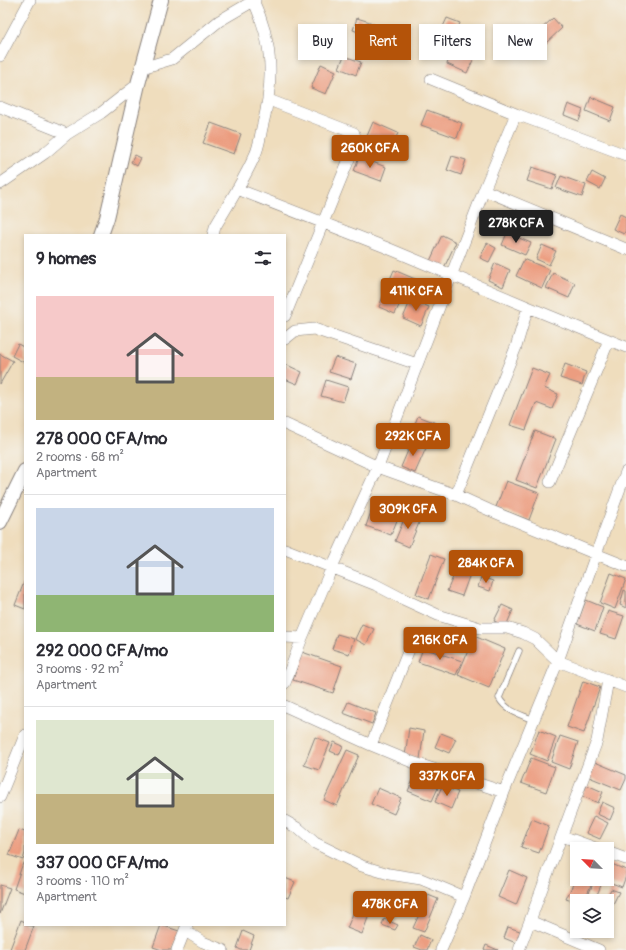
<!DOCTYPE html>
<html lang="en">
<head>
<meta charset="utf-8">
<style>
	body { margin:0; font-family:Pangolin,sans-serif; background:#f2f2f3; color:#2b2b33; height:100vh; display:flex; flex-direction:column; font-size:15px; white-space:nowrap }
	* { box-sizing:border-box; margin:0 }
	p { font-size:13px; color:#7c7c81 }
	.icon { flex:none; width:22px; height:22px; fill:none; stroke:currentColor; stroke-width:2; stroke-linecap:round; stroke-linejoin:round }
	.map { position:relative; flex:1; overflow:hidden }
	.sheet { position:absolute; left:24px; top:234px; width:262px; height:692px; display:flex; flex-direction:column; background:#fff; border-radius:0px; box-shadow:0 2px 6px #0003 }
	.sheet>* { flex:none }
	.top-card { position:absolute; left:298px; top:24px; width:268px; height:36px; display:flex; gap:8px }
	.needle { width:26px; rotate:294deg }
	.tools { position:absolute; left:570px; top:842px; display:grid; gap:8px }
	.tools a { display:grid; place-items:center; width:44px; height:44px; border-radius:0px; background:#fff; box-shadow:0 2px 6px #0003; font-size:20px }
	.price { position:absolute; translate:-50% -34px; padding:0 9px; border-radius:4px; background:#b45309; color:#fff; font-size:13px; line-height:26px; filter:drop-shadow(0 1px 2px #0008) }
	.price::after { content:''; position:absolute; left:50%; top:24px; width:12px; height:9px; margin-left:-6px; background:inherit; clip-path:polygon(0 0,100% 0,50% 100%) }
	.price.on { background:#222; color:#fff }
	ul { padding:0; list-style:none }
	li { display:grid; align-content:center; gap:8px; height:212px; padding:0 12px }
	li+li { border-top:1px solid #e1e1e2 }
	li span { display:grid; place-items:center; height:124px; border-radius:0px; color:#555 }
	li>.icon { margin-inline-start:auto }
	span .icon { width:72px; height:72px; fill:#fffc; stroke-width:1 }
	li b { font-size:17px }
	h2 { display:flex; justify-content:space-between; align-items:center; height:48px; padding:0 12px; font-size:17px }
	.chip { padding:0 14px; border-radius:0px; background:#fff; box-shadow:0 2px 6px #0003; font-size:14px; line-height:36px }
	.chip.on { background:#b45309; color:#fff }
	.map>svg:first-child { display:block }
</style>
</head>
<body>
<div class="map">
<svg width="626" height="950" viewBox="0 0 626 950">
	<rect width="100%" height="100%" fill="#f6f6f2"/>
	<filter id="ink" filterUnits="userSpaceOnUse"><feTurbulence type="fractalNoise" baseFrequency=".025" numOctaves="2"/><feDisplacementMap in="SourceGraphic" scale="8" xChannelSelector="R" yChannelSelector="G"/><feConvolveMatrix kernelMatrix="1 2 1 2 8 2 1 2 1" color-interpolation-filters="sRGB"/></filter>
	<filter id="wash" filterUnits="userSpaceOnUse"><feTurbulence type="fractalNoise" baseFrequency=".012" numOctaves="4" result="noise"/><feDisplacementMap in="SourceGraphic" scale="16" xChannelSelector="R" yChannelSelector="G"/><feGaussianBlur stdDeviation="0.9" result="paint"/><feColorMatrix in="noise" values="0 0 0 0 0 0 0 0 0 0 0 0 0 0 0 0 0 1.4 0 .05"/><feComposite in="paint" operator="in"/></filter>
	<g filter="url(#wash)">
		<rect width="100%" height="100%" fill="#efddbd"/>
		<g id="blocks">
			<path fill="#ec9d80" d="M357 18 373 23 369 36 353 30Z
				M447 18 460 23 451 45 437 40Z
				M553 18 562 28 546 43 537 33Z
				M453 49 474 58 467 73 447 64Z
				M344 56 361 62 356 75 339 68Z
				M321 64 336 71 326 94 311 88Z
				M591 97 615 107 610 121 586 111Z
				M568 104 583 110 579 121 564 115Z
				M427 110 462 123 457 138 421 125Z
				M373 122 398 133 392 147 367 136Z
				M211 123 241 134 234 154 203 143Z
				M135 155 141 158 137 166 131 162Z
				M452 156 466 160 461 175 447 170Z
				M359 157 386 167 381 181 354 171Z
				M532 167 557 175 552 189 527 181Z
				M592 172 605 179 600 189 587 182Z
				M561 176 586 185 582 197 556 188Z
				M620 214 626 217V230L624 234 613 229Z
				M507 233 531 243 525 255 502 245Z
				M442 235 456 242 444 268 430 261Z
				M487 243 496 248 489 262 480 258Z
				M542 245 556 251 549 265 536 259Z
				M524 259 550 270 542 288 516 276Z
				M495 263 510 270 503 287 488 280Z
				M394 270 436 288 430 302 388 284Z
				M553 273 575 283 569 298 546 288Z
				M386 289 403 297 395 314 379 307Z
				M411 299 429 307 421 326 403 318Z
				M18 344 25 348V363L12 356Z
				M0 354 13 361 0 384Z
				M335 357 356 364 351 379 329 372Z
				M565 364 586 372 582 385 560 378Z
				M287 365 302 372 297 384 285 379V369Z
				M532 368 550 375 544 388 558 394 552 409 536 403 526 430 510 425Z
				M326 380 348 387 343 402 321 396Z
				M418 416 436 423 431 438 412 431Z
				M535 431 556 439 537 488 516 480Z
				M412 441 426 448 415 473 401 467Z
				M506 481 539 493 529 520 496 507Z
				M374 503 400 513 391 535 366 526Z
				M407 512 421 518 409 547 395 541Z
				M431 554 444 559 429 599 416 594Z
				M457 568 470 574 462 596 447 591Z
				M611 573 626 579 615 609 600 603Z
				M481 577 493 581 490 591 478 587Z
				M25 580V609L15 605Z
				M624 590 626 591V608L620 605Z
				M586 600 603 607 595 631 577 624Z
				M502 605 513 610 506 626 494 621Z
				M608 611 624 616 616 639 600 634Z
				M362 624 374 629 366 645 355 639Z
				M337 634 354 639 349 654 332 649Z
				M474 636 505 649 489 688 458 675Z
				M423 648 462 661 456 675 418 662Z
				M302 652 342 666 333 693 293 680Z
				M583 681 600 687 584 733 567 727Z
				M348 702 376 713 372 724 343 713Z
				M409 728 424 731 420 759 405 756Z
				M539 730 556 737 547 761 530 754Z
				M441 733 456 739 449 753 435 747Z
				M560 736 578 742 569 769 551 762Z
				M315 737 330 743 319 770 304 765Z
				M334 742 343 746 339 755 330 751Z
				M347 750 359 755 337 806 324 800Z
				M531 758 555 767 546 792 521 783Z
				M595 762 626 775V779L621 790 589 777Z
				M414 778 438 788 432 801 408 791Z
				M587 785 603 792 598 803 582 796Z
				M442 786 458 792 451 809 435 802Z
				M378 788 401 798 394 814 371 804Z
				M602 802 615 808 610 820 597 814Z
				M594 816 608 823 600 839 586 833Z
				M532 819 549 826 539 853 521 847Z
				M19 830 25 832V853L23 860 9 855Z
				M607 862 626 870V876L622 887 601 879H607Z
				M23 863 25 864V893L14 889Z
				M509 870 527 878 516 905 498 897Z
				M285 878 295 882 288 898 285 897Z
				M576 878 591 885 584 901H577V903L566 899Z
				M595 879 602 883 596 897 589 893Z
				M0 885 10 888 0 914Z
				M611 889 619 892 613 904 605 901Z
				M428 895 438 899 424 932 413 928Z
				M355 909 369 915 362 934 347 928Z
				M384 919 398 925 395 930 382 925Z
				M21 920 25 922V925L34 926 25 950H13L10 949Z
				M161 925 179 931 171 950H162L153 947Z
				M508 927 520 931 516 943 504 938Z
				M243 931 254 936 249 950H241L237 948Z
				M420 935 431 940 427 950H422L414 947Z
				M486 945 498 950H484Z"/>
		</g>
	</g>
	<g filter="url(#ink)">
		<use href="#blocks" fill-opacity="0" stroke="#88807c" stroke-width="1"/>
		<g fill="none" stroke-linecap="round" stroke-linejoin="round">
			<defs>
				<path id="service" d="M519 651 499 698C506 711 521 715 534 720"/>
				<path id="minor" d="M0 56 30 0
					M142 68 172 59 219 21 255 0
					M431 79 516 114 626 155
					M269 100 354 133 356 142 285 316
					M0 107 67 134
					M0 184 45 153 67 134 101 113 138 84
					M237 189 385 247 528 307 626 347
					M484 190 626 249
					M213 235 215 227C229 203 244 180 255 155 259 147 260 137 262 128 274 82 274 44 253 0
					M285 339 295 331 314 329 417 364
					M285 424 378 467 456 495 489 510 596 554 558 661 504 792 464 897 441 950
					M626 472 596 554 626 566
					M550 482 609 340
					M456 495 516 347 528 307
					M285 549 376 585 401 598 438 615 480 628H507L523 633 535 639 558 661 626 687
					M285 637 302 638
					M285 683 302 638 332 567 378 467 484 190 516 114
					M285 706 371 745 412 762 504 792
					M371 745 412 642
					M0 797 25 735
					M285 821 299 829 315 843 362 866 389 874 421 879 464 897
					M562 836 598 849
					M607 852 626 859
					M530 921 599 950
					M185 931 203 942 223 950
					M177 950 187 925
					M519 950 597 741 608 680"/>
				<path id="tertiary" d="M101 235 107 218 138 84 161 0
					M0 522 25 471"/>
			</defs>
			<use href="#service" stroke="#88807c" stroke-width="7"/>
			<use href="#minor" stroke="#88807c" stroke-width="12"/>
			<use href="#tertiary" stroke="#88807c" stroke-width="16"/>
			<use href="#service" stroke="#fff" stroke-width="5.5"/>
			<use href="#minor" stroke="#fff" stroke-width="11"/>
			<use href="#tertiary" stroke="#fff" stroke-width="14"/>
		</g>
	</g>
</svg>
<div class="tools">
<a><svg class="needle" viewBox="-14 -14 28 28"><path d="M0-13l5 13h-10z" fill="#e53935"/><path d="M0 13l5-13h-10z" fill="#7c7c81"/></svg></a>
<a><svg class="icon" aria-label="layers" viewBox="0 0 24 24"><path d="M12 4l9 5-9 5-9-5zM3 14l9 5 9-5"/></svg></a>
</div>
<b class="price" style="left:370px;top:169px">260K CFA</b>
<b class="price on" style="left:516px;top:244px">278K CFA</b>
<b class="price" style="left:416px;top:312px">411K CFA</b>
<b class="price" style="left:413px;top:457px">292K CFA</b>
<b class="price" style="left:408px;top:530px">309K CFA</b>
<b class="price" style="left:486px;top:584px">284K CFA</b>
<b class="price" style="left:440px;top:661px">216K CFA</b>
<b class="price" style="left:447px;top:797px">337K CFA</b>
<b class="price" style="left:390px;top:925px">478K CFA</b>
<div class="top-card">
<a class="chip">Buy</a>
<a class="chip on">Rent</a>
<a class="chip">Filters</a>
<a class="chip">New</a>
</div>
<section class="sheet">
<h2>9 homes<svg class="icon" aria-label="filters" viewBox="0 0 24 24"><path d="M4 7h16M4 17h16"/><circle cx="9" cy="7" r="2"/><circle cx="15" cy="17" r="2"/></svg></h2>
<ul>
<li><span style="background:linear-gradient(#f6c9c9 65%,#c2b280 0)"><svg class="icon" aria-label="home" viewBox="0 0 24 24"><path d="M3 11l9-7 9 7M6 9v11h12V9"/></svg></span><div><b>278 000 CFA/mo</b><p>2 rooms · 68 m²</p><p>Apartment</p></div></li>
<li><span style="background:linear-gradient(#c9d6e8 70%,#8fb573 0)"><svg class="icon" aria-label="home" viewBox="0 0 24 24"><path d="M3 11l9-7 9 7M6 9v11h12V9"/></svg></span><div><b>292 000 CFA/mo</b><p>3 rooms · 92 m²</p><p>Apartment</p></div></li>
<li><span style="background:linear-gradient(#dfe7d0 60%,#c2b280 0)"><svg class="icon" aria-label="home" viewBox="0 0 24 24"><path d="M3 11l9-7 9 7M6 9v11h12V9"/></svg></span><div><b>337 000 CFA/mo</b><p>3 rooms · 110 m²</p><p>Apartment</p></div></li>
</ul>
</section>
</div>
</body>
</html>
